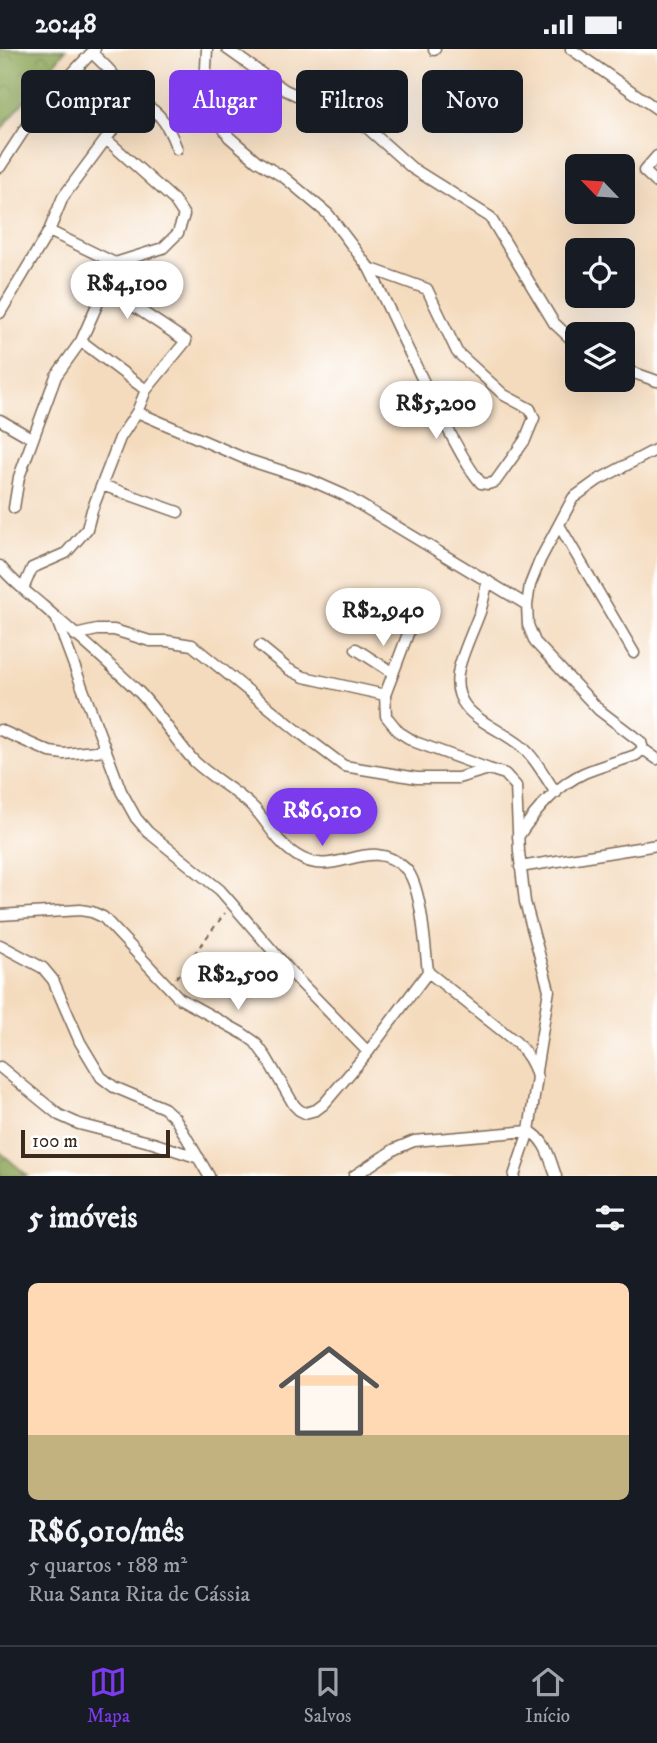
<!DOCTYPE html>
<html lang="pt">
<head>
<meta charset="utf-8">
<style>
	body { margin:0; font-family:"IM FELL DW Pica",serif; background:#20242c; color:#f1f3f6; height:100vh; display:flex; flex-direction:column; font-size:26px; white-space:nowrap }
	* { box-sizing:border-box; margin:0 }
	p { font-size:23px; color:#9ea1a6 }
	.icon { flex:none; width:38px; height:38px; fill:none; stroke:currentColor; stroke-width:2; stroke-linecap:round; stroke-linejoin:round }
	.map { position:relative; height:1127px; overflow:hidden }
	.side { display:flex; flex-direction:column; background:#171b24; flex:1 }
	.side>* { flex:none }
	.banner { position:absolute; left:21px; top:21px; width:616px; height:63px; display:flex; gap:14px }
	.needle { width:46px; rotate:295deg }
	.fabs { position:absolute; left:565px; top:105px; display:grid; gap:14px }
	.fabs a { display:grid; place-items:center; width:70px; height:70px; border-radius:10px; background:#171b24; box-shadow:0 7px 28px #0002; font-size:35px }
	.scale { position:absolute; left:21px; bottom:18px; width:149px; box-sizing:border-box; padding-left:7px; border:4px solid #3b2a1e; border-top:0; font-size:19px; line-height:24px; white-space:nowrap; color:#3b2a1e; -webkit-text-stroke:5px #fff; paint-order:stroke }
	.price { position:absolute; translate:-50% -60px; padding:0 16px; border-radius:24px; background:#fff; color:#222; font-size:23px; line-height:46px; filter:drop-shadow(0 2px 4px #0008) }
	.price::after { content:''; position:absolute; left:50%; top:42px; width:21px; height:16px; margin-left:-10px; background:inherit; clip-path:polygon(0 0,100% 0,50% 100%) }
	.price.selected { background:#7c3aed; color:#fff }
	ul { padding:0; list-style:none }
	li { display:grid; align-content:center; gap:14px; height:371px; padding:0 28px }
	li span { display:grid; place-items:center; height:217px; border-radius:10px; color:#555 }
	li>.icon { margin-inline-start:auto }
	span .icon { width:126px; height:126px; fill:#fffc; stroke-width:1 }
	li b { font-size:30px }
	h2 { display:flex; justify-content:space-between; align-items:center; height:84px; padding:0 28px; font-size:30px }
	.chip { padding:0 24px; border-radius:10px; background:#171b24; box-shadow:0 7px 28px #0002; font-size:24px; line-height:63px }
	.chip.selected { background:#7c3aed; color:#fff }
	.status { display:flex; justify-content:space-between; align-items:center; height:49px; padding:0 35px; background:#171b24; direction:ltr }
	.status svg { height:19px; fill:currentColor }
	.dock { display:flex; justify-content:space-around; align-items:center; height:98px; border-top:2px solid #363941; background:#171b24; font-size:19px; color:#9ea1a6 }
	.dock a { display:grid; justify-items:center; gap:4px }
	.dock .selected { color:#7c3aed }
	.map>svg:first-child { display:block }
</style>
</head>
<body>
<div class="status"><b>20:48</b><svg viewBox="0 0 49 12"><path d="M0 12V9h3v3zM5 12V6h3v6zM10 12V3h3v9zM15 12V0h3v12zM26 1h20v11H26zM47 4h2v5h-2z"/></svg></div>
<div class="map">
<svg width="657" height="1127" viewBox="0 0 657 1127">
	<defs>
		<pattern id="forest-crowns" width="20" height="18" patternUnits="userSpaceOnUse" patternTransform="scale(1.75)"><rect width="20" height="18" fill="#8da657"/><path d="M2 6a3 3 0 1 1 6 0M12 15a3 3 0 1 1 6 0" fill="none" stroke="#748747"/></pattern>
	</defs>
	<rect width="100%" height="100%" fill="#fff"/>
	<filter id="ink" filterUnits="userSpaceOnUse"><feTurbulence type="fractalNoise" baseFrequency=".0143" numOctaves="2"/><feDisplacementMap in="SourceGraphic" scale="14" xChannelSelector="R" yChannelSelector="G"/><feConvolveMatrix kernelMatrix="1 2 1 2 8 2 1 2 1" color-interpolation-filters="sRGB"/></filter>
	<filter id="wash" filterUnits="userSpaceOnUse"><feTurbulence type="fractalNoise" baseFrequency=".00686" numOctaves="4" result="noise"/><feDisplacementMap in="SourceGraphic" scale="28" xChannelSelector="R" yChannelSelector="G"/><feGaussianBlur stdDeviation="1.57" result="paint"/><feColorMatrix in="noise" values="0 0 0 0 0 0 0 0 0 0 0 0 0 0 0 0 0 1.4 0 .05"/><feComposite in="paint" operator="in"/></filter>
	<g filter="url(#wash)">
		<rect width="100%" height="100%" fill="#f4dbbe"/>
		<path fill="url(#forest-crowns)" stroke="#64683a" stroke-width="2" d="M0 0H66L0 82Z
			M0 1103 28 1127H0Z"/>
	</g>
	<g filter="url(#ink)">
		<g fill="none" stroke-linecap="round" stroke-linejoin="round">
			<defs>
				<path id="minor" d="M207 0 205 37 211 60 229 88 257 112 285 129 328 165 369 219 427 240 457 303 504 346 530 360 534 369 525 391 495 433 488 435 481 434C465 415 454 391 442 369 416 320 394 269 369 219
					M227 0 285 41 365 77 412 119 490 168 554 274 571 290 578 294
					M571 0 657 60
					M434 1 435 0
					M92 4C108 19 120 29 126 51
					M106 90C115 78 126 66 126 51 157 55 167 73 177 100
					M657 107 644 122 657 134
					M0 118 36 63 95 0
					M49 182 63 148 106 90 174 151 184 166 178 184 163 199 115 214
					M0 264 49 182 115 214 117 220 105 238
					M81 292 105 238 186 292 146 341 137 363 248 411 310 431 344 446 527 556
					M623 320 657 332
					M0 371 33 390
					M102 436 178 463
					M14 459 19 428 56 327 81 292 146 341
					M559 476 634 604
					M0 517C12 532 28 544 43 557 75 585 108 613 138 642 160 664 174 691 195 713 213 730 236 741 254 759 268 774 277 794 296 806 336 833 368 783 406 820 422 837 425 899 428 923L516 993C526 1003 534 1014 537 1028L529 1082 514 1127
					M488 532C485 542 483 553 480 563 473 582 464 600 459 619 448 665 492 674 520 696 535 708 545 728 556 744
					M23 540 32 519 66 504 87 480 92 461 120 389 137 363
					M57 571 121 742 136 769 148 783 220 841 298 931 368 1003
					M409 582 385 646 386 667 399 683 415 693 489 720
					M75 586 97 581H114L150 592H167L192 596 299 683 344 717 417 729H458L489 720 505 725 516 737 519 803 525 853 549 941 536 1022
					M260 597 288 620 304 628 385 646
					M356 600 393 624
					M0 681 50 703 64 705 106 701
					M643 700 657 710
					M518 788C535 762 556 737 584 724 601 717 619 712 636 706L643 700 641 693 599 661 535 593 528 576 527 556 530 536 540 511 573 449 598 431 657 400
					M520 818 657 796
					M0 866 80 861 92 863 103 868 179 949 242 984 255 993 266 1008 294 1056 299 1061 305 1064 316 1061 324 1055 368 1003 428 923
					M0 896 43 919 53 931 80 993 101 1028 114 1038 164 1059 175 1069 209 1127
					M0 1018 59 1066 79 1075 153 1094 199 1109
					M529 1082C546 1090 550 1111 556 1127
					M354 1127 395 1100 414 1092 529 1082"/>
			</defs>
			<use href="#minor" stroke="#7c6856" stroke-width="13"/>
			<path stroke="#7c6856" stroke-width="2" stroke-dasharray="5 5" stroke-linecap="butt" d="M176 929 225 864"/>
			<use href="#minor" stroke="#fff" stroke-width="10"/>
		</g>
	</g>
</svg>
<div class="fabs">
<a><svg class="needle" viewBox="-14 -14 28 28"><path d="M0-13l5 13h-10z" fill="#e53935"/><path d="M0 13l5-13h-10z" fill="#9ea1a6"/></svg></a>
<a><svg class="icon" aria-label="locate" viewBox="0 0 24 24"><circle cx="12" cy="12" r="6"/><path d="M12 2v4M12 18v4M2 12h4M18 12h4"/></svg></a>
<a><svg class="icon" aria-label="layers" viewBox="0 0 24 24"><path d="M12 4l9 5-9 5-9-5zM3 14l9 5 9-5"/></svg></a>
</div>
<div class="scale">100 m</div>
<b class="price" style="left:127px;top:272px">R$4,100</b>
<b class="price" style="left:436px;top:392px">R$5,200</b>
<b class="price" style="left:383px;top:599px">R$2,940</b>
<b class="price selected" style="left:322px;top:799px">R$6,010</b>
<b class="price" style="left:238px;top:963px">R$2,500</b>
<div class="banner">
<a class="chip">Comprar</a>
<a class="chip selected">Alugar</a>
<a class="chip">Filtros</a>
<a class="chip">Novo</a>
</div>
</div>
<section class="side">
<h2>5 imóveis<svg class="icon" aria-label="filters" viewBox="0 0 24 24"><path d="M4 7h16M4 17h16"/><circle cx="9" cy="7" r="2"/><circle cx="15" cy="17" r="2"/></svg></h2>
<ul>
<li><span style="background:linear-gradient(#ffd9b3 70%,#c2b280 0)"><svg class="icon" aria-label="home" viewBox="0 0 24 24"><path d="M3 11l9-7 9 7M6 9v11h12V9"/></svg></span><div><b>R$6,010/mês</b><p>5 quartos · 188 m²</p><p>Rua Santa Rita de Cássia</p></div></li>
</ul>
</section>
<nav class="dock">
<a class="selected"><svg class="icon" aria-label="map" viewBox="0 0 24 24"><path d="M3 6l6-2 6 2 6-2v14l-6 2-6-2-6 2zM9 4v14M15 6v14"/></svg>Mapa</a>
<a><svg class="icon" aria-label="saved" viewBox="0 0 24 24"><path d="M7 4h10v16l-5-4-5 4z"/></svg>Salvos</a>
<a><svg class="icon" aria-label="home" viewBox="0 0 24 24"><path d="M3 11l9-7 9 7M6 9v11h12V9"/></svg>Início</a>
</nav>
</body>
</html>
